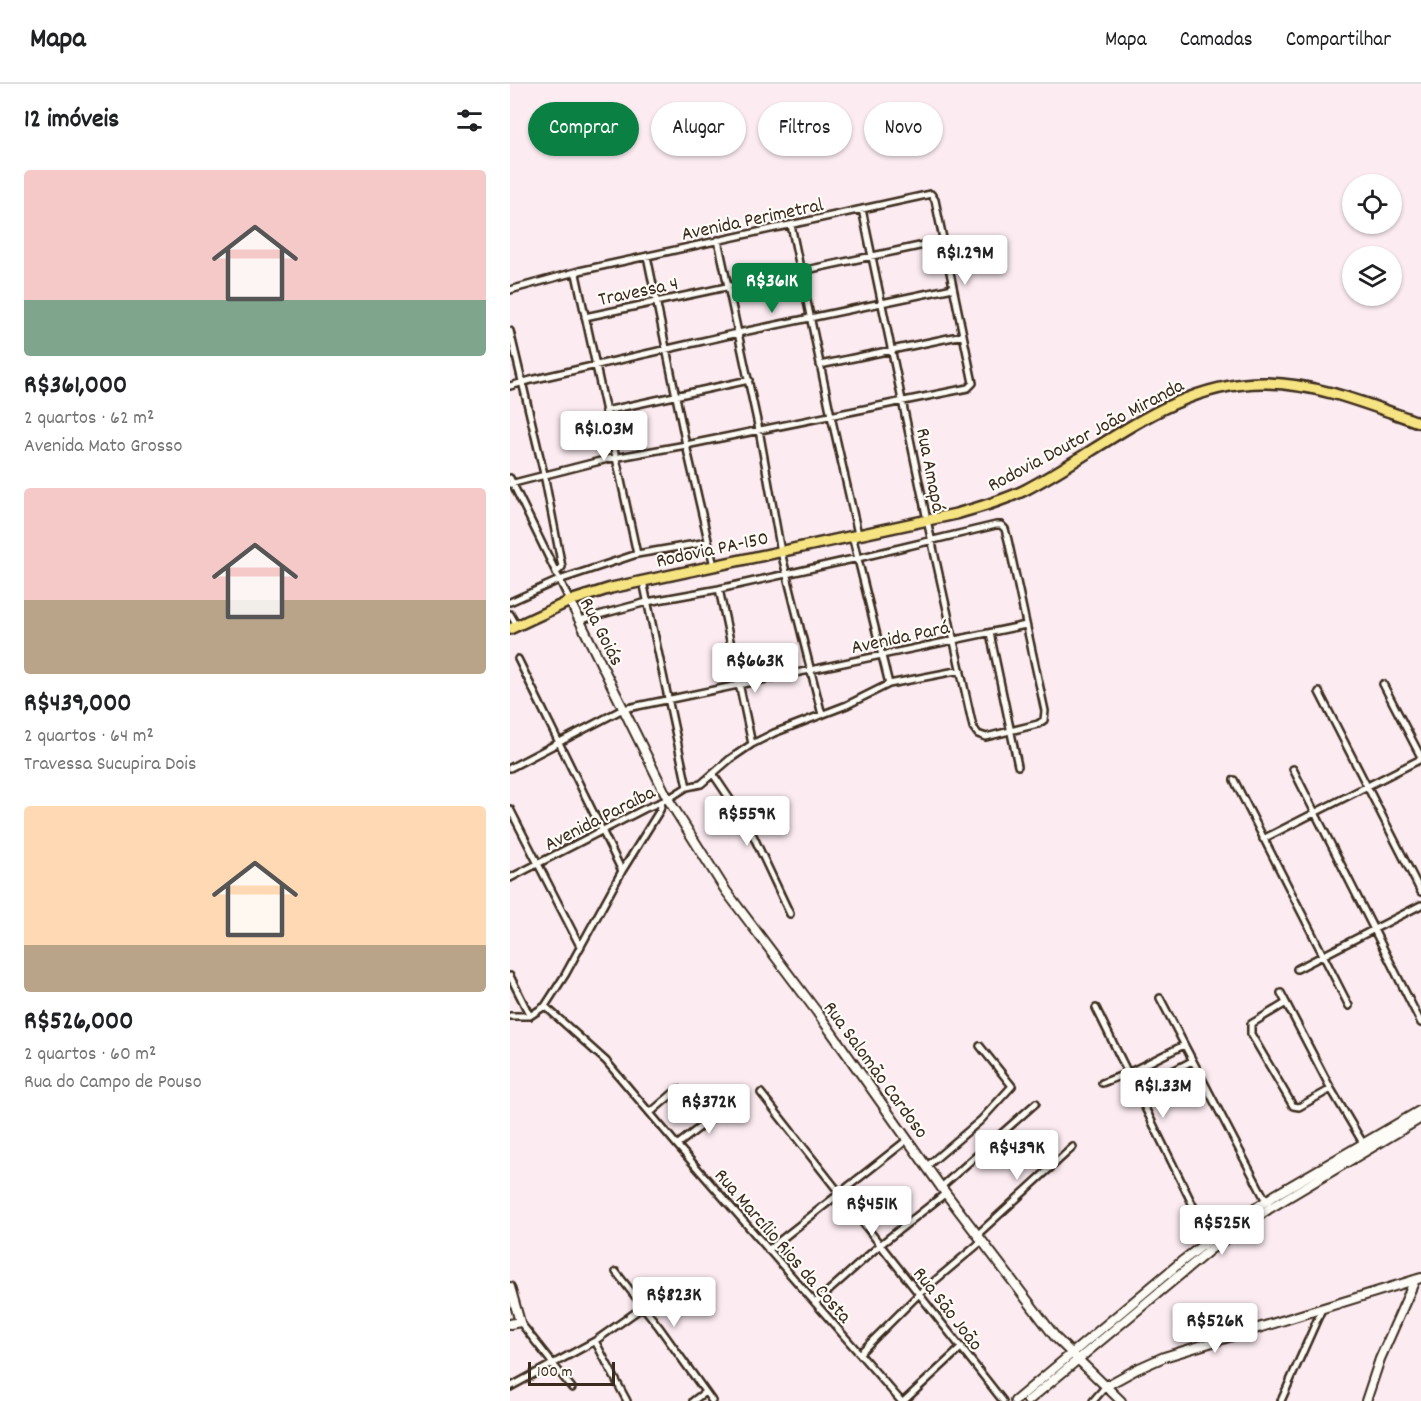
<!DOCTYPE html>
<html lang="pt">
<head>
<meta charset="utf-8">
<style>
	body { margin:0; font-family:Dekko,sans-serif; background:#f6f6f6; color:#202124; height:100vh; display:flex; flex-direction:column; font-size:22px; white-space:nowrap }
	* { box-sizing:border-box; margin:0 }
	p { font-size:20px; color:#757577 }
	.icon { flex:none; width:33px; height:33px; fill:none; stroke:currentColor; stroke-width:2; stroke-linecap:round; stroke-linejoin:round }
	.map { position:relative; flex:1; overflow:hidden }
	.drawer { display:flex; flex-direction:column; background:#fff; width:510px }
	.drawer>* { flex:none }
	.guide { position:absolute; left:18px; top:18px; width:570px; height:54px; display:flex; gap:12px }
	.tools { position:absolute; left:832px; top:90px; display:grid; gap:12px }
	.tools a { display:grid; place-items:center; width:60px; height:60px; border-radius:50%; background:#fff; box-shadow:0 2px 4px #0004; font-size:30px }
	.scale { position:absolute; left:18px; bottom:15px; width:87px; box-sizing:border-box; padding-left:6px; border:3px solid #3b2a1e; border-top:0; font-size:16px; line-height:21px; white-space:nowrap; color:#3b2a1e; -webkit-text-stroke:4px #fdfcf7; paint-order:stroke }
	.price { position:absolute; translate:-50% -51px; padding:0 14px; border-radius:6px; background:#fff; color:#222; font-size:20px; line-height:39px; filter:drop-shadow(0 2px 3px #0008) }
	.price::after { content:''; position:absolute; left:50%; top:36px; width:18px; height:14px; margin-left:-9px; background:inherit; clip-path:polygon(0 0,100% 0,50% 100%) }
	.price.selected { background:#0b8043; color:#fff }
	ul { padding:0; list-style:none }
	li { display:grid; align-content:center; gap:12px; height:318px; padding:0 24px }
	li span { display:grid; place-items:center; height:186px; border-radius:6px; color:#555 }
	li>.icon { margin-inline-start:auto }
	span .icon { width:108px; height:108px; fill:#fffc; stroke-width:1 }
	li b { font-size:26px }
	h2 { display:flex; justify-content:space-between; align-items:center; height:72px; padding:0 24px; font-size:26px }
	.pill { padding:0 21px; border-radius:27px; background:#fff; box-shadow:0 2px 4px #0004; font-size:21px; line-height:54px }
	.pill.selected { background:#0b8043; color:#fff }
	header { display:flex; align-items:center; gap:36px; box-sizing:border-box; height:84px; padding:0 30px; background:#fff; border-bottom:2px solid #e0e0e0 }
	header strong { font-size:28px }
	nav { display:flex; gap:33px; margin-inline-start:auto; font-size:21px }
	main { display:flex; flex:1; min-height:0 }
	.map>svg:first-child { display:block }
</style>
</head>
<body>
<header>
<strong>Mapa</strong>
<nav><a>Mapa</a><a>Camadas</a><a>Compartilhar</a></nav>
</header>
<main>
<section class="drawer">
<h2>12 imóveis<svg class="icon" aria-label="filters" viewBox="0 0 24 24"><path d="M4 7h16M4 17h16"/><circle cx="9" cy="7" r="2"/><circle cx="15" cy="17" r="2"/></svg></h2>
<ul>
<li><span style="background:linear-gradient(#f6c9c9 70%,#7fa58c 0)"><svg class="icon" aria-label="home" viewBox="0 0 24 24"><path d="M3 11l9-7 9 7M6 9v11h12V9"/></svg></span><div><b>R$361,000</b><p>2 quartos · 62 m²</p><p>Avenida Mato Grosso</p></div></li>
<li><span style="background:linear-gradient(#f6c9c9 60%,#b9a48a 0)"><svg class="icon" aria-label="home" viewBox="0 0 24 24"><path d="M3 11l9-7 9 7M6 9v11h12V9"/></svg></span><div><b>R$439,000</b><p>2 quartos · 64 m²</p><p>Travessa Sucupira Dois</p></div></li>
<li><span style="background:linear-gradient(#ffd9b3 75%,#b9a48a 0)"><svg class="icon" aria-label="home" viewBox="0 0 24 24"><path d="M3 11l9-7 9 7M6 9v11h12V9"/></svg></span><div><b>R$526,000</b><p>2 quartos · 60 m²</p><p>Rua do Campo de Pouso</p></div></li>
</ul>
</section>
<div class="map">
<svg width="911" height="1317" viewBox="0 0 911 1317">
	<rect width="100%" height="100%" fill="#fcecf1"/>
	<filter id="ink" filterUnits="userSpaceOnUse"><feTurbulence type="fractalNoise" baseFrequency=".0167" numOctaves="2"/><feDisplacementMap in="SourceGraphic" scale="12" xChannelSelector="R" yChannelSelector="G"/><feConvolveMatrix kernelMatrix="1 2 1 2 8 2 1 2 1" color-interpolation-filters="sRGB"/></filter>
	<g filter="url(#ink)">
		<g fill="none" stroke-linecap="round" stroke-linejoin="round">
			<defs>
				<path id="street" d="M281 141 321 332 348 450
					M208 156 249 346 271 468 312 631
					M137 172 176 361 204 482
					M68 188 66 190 127 470
					M0 206 69 187 421 110 425 116 463 299 458 304 176 361 98 375 0 400
					M75 233 433 157
					M0 247 34 390 52 483 46 489
					M310 281 453 251
					M0 302 21 296 228 249 443 204
					M95 327 239 296
					M0 394 60 517
					M342 451 379 600
					M133 497 177 703
					M209 505 242 660
					M0 518 49 496 127 470 198 458
					M0 530 7 542
					M70 536 137 518 209 505 348 474 486 441H491L495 445 498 456 535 627 534 636 528 640 476 653 468 650 463 643C448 574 432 505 417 436L352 125
					M480 549 508 682
					M8 575 112 787
					M873 600 911 673
					M809 608 911 808
					M0 684 113 625 516 541
					M783 685 911 939
					M203 690 240 745 280 830
					M724 696 839 922
					M0 725 70 862
					M753 755 911 675
					M0 794 134 725 158 715 177 703 191 700 220 675 242 660 264 649 337 621 379 600 451 586
					M787 885 911 821
					M0 892 20 932
					M771 909 821 1005 853 1059
					M650 914 756 1117
					M776 919 741 940V950L783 1022 789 1023 821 1005
					M35 922 96 977 167 1061 391 1317
					M586 924 700 1156
					M0 932H20L35 922 55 891 112 787 150 726 152 718
					M592 999 618 989 674 961
					M626 1006 682 977
					M251 1009 493 1317
					M140 1029 168 1005
					M167 1061 217 1022
					M417 1082 471 1036 502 1002 470 962
					M431 1103 526 1019
					M467 1151 563 1063
					M258 1166 397 1056
					M106 1188 149 1243 202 1317
					M305 1219 370 1161 436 1109
					M10 1238 62 1304
					M85 1257 117 1317
					M350 1269 409 1210 472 1157
					M0 1303 85 1257 133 1223
					M183 1317 195 1308
					M394 1317 452 1263
					M583 1317 596 1302
					M771 1317 812 1225"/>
				<path id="secondary" d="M60 517 158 715 216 807 307 928 431 1103 546 1254 611 1317
					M0 1203 10 1238 0 1240
					M596 1302 627 1285 654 1273 911 1194
					M505 1317 671 1178 711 1147 765 1111 911 1026
					M518 1317 701 1165 760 1124 911 1034
					M856 1317 870 1275 905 1196"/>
				<path id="highway" d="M0 545 60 517 101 504 446 430C470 423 493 417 515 406 593 366 664 297 757 299 810 300 862 322 911 339"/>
			</defs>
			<use href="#street" stroke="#3b2a1e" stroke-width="10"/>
			<use href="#secondary" stroke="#3b2a1e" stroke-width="12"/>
			<use href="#highway" stroke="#3b2a1e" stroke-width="14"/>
			<use href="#street" stroke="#fdfcf7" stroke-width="5"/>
			<use href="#secondary" stroke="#fdfcf7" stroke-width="8"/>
			<use href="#highway" stroke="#f6e381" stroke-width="9"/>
		</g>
	</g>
	<g text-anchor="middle" stroke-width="4.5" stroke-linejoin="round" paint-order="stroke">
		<g font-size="20" fill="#3b2a1e" stroke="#fdfcf7">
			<text transform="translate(242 134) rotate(-12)" y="7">Avenida Perimetral</text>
			<text transform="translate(128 206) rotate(-12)" y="7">Travessa 4</text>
			<text transform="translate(575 350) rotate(-28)" y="7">Rodovia Doutor João Miranda</text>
			<text transform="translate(422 386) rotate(79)" y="7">Rua Amapá</text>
			<text transform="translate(202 464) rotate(-12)" y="7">Rodovia PA-150</text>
			<text transform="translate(93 547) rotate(63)" y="7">Rua Goiás</text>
			<text transform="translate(390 552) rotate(-12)" y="7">Avenida Pará</text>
			<text transform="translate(89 733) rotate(-27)" y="7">Avenida Paraíba</text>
			<text transform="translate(367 985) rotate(54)" y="7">Rua Salomão Cardoso</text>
			<text transform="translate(274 1161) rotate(49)" y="7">Rua Marcílio Rios da Costa</text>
			<text transform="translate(439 1224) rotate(52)" y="7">Rua São João</text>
		</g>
	</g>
</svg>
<div class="tools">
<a><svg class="icon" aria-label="locate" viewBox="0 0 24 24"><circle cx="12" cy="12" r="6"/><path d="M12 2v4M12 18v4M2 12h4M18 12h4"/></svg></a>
<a><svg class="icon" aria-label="layers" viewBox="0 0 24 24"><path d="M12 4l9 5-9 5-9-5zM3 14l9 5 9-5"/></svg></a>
</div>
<div class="scale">100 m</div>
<b class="price" style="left:455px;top:202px">R$1.29M</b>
<b class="price selected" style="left:262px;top:230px">R$361K</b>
<b class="price" style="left:94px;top:378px">R$1.03M</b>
<b class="price" style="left:245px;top:610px">R$663K</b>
<b class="price" style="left:237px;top:763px">R$559K</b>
<b class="price" style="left:653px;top:1035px">R$1.33M</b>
<b class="price" style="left:199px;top:1051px">R$372K</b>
<b class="price" style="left:507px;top:1097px">R$439K</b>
<b class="price" style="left:362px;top:1153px">R$451K</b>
<b class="price" style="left:712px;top:1172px">R$525K</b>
<b class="price" style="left:164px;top:1244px">R$823K</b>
<b class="price" style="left:705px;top:1270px">R$526K</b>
<div class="guide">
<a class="pill selected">Comprar</a>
<a class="pill">Alugar</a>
<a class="pill">Filtros</a>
<a class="pill">Novo</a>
</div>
</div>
</main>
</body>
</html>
